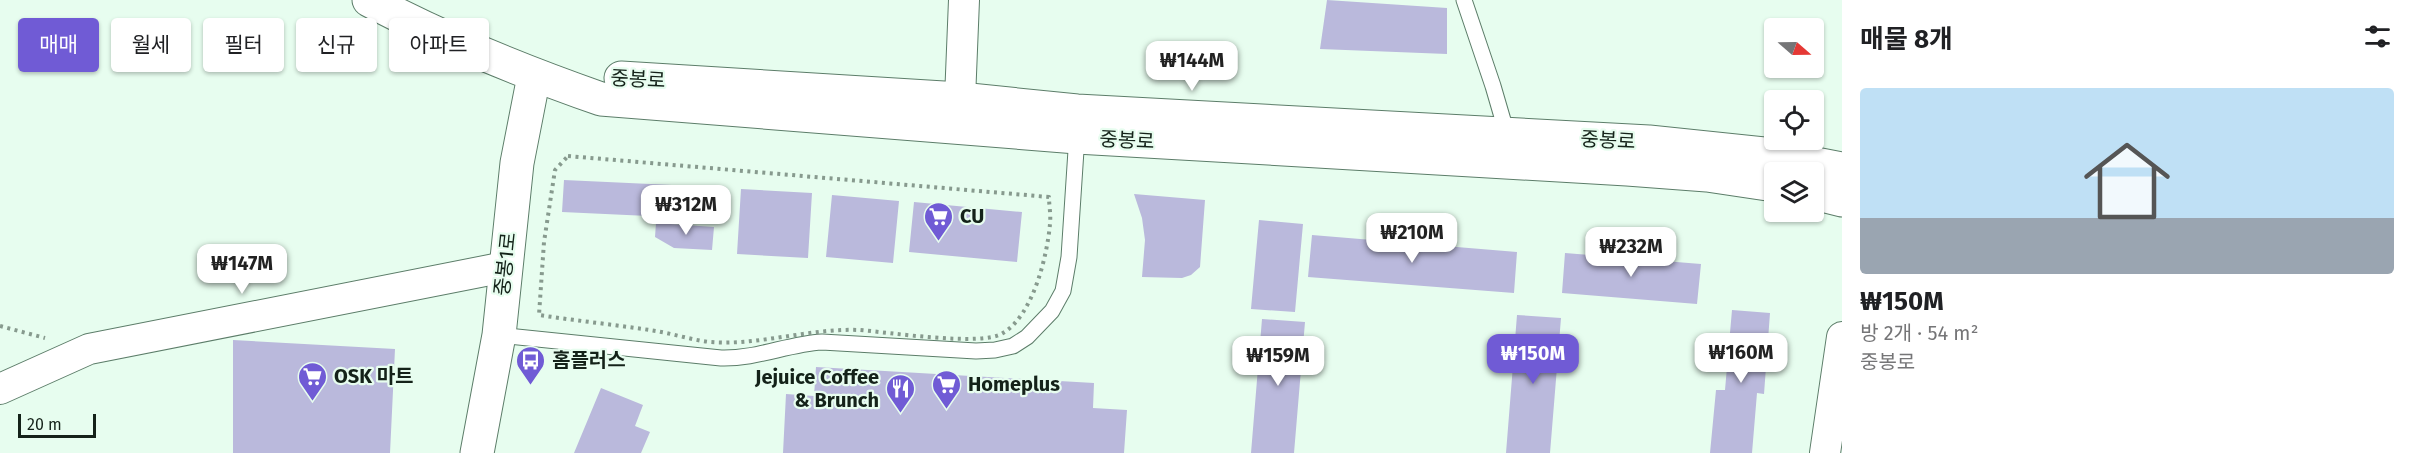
<!DOCTYPE html>
<html lang="ko">
<head>
<meta charset="utf-8">
<style>
	body { margin:0; font-family:"Fira Sans","Noto Sans KR",sans-serif; background:#f6f6f6; color:#202124; height:100vh; display:flex; flex-direction:column; font-size:22px; white-space:nowrap }
	* { box-sizing:border-box; margin:0 }
	p { font-size:20px; color:#757577 }
	.icon { flex:none; width:33px; height:33px; fill:none; stroke:currentColor; stroke-width:2; stroke-linecap:round; stroke-linejoin:round }
	.map { position:relative; flex:1; overflow:hidden }
	.sheet { display:flex; flex-direction:column; background:#fff; width:570px }
	.sheet>* { flex:none }
	.banner { position:absolute; left:18px; top:18px; width:570px; height:54px; display:flex; gap:12px }
	.needle { width:39px; rotate:110deg }
	.tools { position:absolute; left:1764px; top:18px; display:grid; gap:12px }
	.tools a { display:grid; place-items:center; width:60px; height:60px; border-radius:6px; background:#fff; box-shadow:0 2px 4px #0004; font-size:30px }
	.scale { position:absolute; left:18px; bottom:15px; width:78px; box-sizing:border-box; padding-left:6px; border:3px solid #142219; border-top:0; font-size:16px; line-height:21px; white-space:nowrap; color:#142219; -webkit-text-stroke:4px #e7fdef; paint-order:stroke }
	.price { position:absolute; translate:-50% -51px; padding:0 14px; border-radius:12px; background:#fff; color:#222; font-size:20px; line-height:39px; filter:drop-shadow(0 2px 3px #0008) }
	.price::after { content:''; position:absolute; left:50%; top:36px; width:18px; height:14px; margin-left:-9px; background:inherit; clip-path:polygon(0 0,100% 0,50% 100%) }
	.price.current { background:#705bd5; color:#fff }
	ul { padding:0; list-style:none }
	li { display:grid; align-content:center; gap:12px; height:318px; padding:0 18px }
	li+li { border-top:2px solid #e0e0e0 }
	li span { display:grid; place-items:center; height:186px; border-radius:6px; color:#555 }
	li>.icon { margin-inline-start:auto }
	span .icon { width:108px; height:108px; fill:#fffc; stroke-width:1 }
	li b { font-size:26px }
	h2 { display:flex; justify-content:space-between; align-items:center; height:72px; padding:0 18px; font-size:26px }
	.tag { padding:0 21px; border-radius:6px; background:#fff; box-shadow:0 2px 4px #0004; font-size:21px; line-height:54px }
	.tag.current { background:#705bd5; color:#fff }
	main { display:flex; flex:1; min-height:0 }
	.map>svg:first-child { display:block }
</style>
</head>
<body>
<main>
<div class="map">
<svg width="1842" height="453" viewBox="0 0 1842 453">
	<rect width="100%" height="100%" fill="#e7fdef"/>
	<path fill="#bab9dc" d="M1327 0 1447 8V54L1320 49Z
		M564 180 715 187 713 219 562 212Z
		M741 189 812 193 808 258 737 254Z
		M1134 194 1205 200 1200 267 1191 275 1182 278 1142 277 1145 240 1142 218Z
		M832 195 899 201 893 263 826 257Z
		M914 202 1022 212 1017 262 909 252Z
		M1259 220 1303 224 1295 312 1251 309Z
		M656 223 714 227 712 250 674 248 655 237Z
		M1312 235 1517 252 1514 293 1308 277Z
		M1565 253 1701 264 1697 304 1562 293Z
		M1732 310 1770 313 1764 394 1757 393 1752 453H1710L1716 390H1725Z
		M1517 315 1561 318 1550 453H1506Z
		M1262 319 1305 322 1294 453H1251Z
		M233 340 395 349 390 453H233Z
		M816 367 1094 383 1093 408 1127 410 1124 453H783L786 394 814 396Z
		M601 388 643 405 635 426 650 432 641 453H574Z"/>
	<g fill="none" stroke-linecap="round" stroke-linejoin="round">
		<defs>
			<path id="service" d="M1464 0 1493 86 1507 134
				M499 335 721 358C756 359 788 344 822 342L976 351 995 350 1013 346 1027 337 1052 311 1063 291 1069 257 1077 135"/>
			<path id="minor" d="M960 99 964 0
				M0 389 89 349 505 267
				M1825 453 1842 337"/>
			<path id="tertiary" d="M369 0C444 40 521 71 601 99L1077 137 1627 169 1707 175 1774 185
				M621 78 960 99 1077 111 1649 142 1764 154 1842 169
				M1814 193 1842 200
				M477 453 499 335 517 163 534 76"/>
		</defs>
		<use href="#service" stroke="#5c7d69" stroke-width="17"/>
		<use href="#minor" stroke="#5c7d69" stroke-width="32"/>
		<use href="#tertiary" stroke="#5c7d69" stroke-width="35"/>
		<path stroke="#879a8e" stroke-width="4" stroke-dasharray="3 4.5" stroke-linecap="butt" d="M568 156 1049 197C1049 205 1051 215 1050 224 1047 257 1033 315 1003 333 982 347 888 332 859 330 809 328 758 346 710 342 692 340 674 334 656 331 618 325 578 321 539 315L544 242 555 170Z
			M0 326 45 338"/>
		<use href="#service" stroke="#fff" stroke-width="15"/>
		<use href="#minor" stroke="#fff" stroke-width="30"/>
		<use href="#tertiary" stroke="#fff" stroke-width="33"/>
	</g>
	<defs>
		<symbol id="supermarket-pin" viewBox="-11 -11 22 30"><path d="M0 17L-7.5 6A9.5 9.5 0 1 1 7.5 6Z" fill="#705bd5" stroke="#e7fdef"/><path d="M-6-5.5h2.5l.6 2H6L4.5 2H-2.5L-4.4-4H-6ZM-1.5 3.2a1.3 1.3 0 1 0 .1 0ZM3 3.2a1.3 1.3 0 1 0 .1 0Z" fill="#fff"/></symbol>
		<symbol id="bus-pin" viewBox="-11 -11 22 30"><path d="M0 17L-7.5 6A9.5 9.5 0 1 1 7.5 6Z" fill="#705bd5" stroke="#e7fdef"/><path d="M-5-6H5V4H4V6H2V4H-2V6H-4V4H-5ZM-3.5-4V0h7V-4ZM-3.5 1.2v1.5H-2V1.2ZM2 1.2v1.5H3.5V1.2Z" fill="#fff"/></symbol>
		<symbol id="restaurant-pin" viewBox="-11 -11 22 30"><path d="M0 17L-7.5 6A9.5 9.5 0 1 1 7.5 6Z" fill="#705bd5" stroke="#e7fdef"/><path d="M-5-6h1v4h1v-4h1v4h1v-4h1v5L-1.5 .5V6h-2V.5L-5-1ZM5-6V6H3V1.5H1.5Q1.5-4 5-6Z" fill="#fff"/></symbol>
	</defs>
	<g fill-rule="evenodd">
		<use href="#supermarket-pin" x="922" y="200" width="33" height="45"/>
		<use href="#bus-pin" x="514" y="344" width="33" height="45"/>
		<use href="#supermarket-pin" x="296" y="360" width="33" height="45"/>
		<use href="#supermarket-pin" x="930" y="368" width="33" height="45"/>
		<use href="#restaurant-pin" x="884" y="372" width="33" height="45"/>
	</g>
	<g text-anchor="middle" stroke-width="4.5" stroke-linejoin="round" paint-order="stroke">
		<g font-size="20" fill="#142219" stroke="#e7fdef">
			<text transform="translate(638 79) rotate(3)" y="7">중봉로</text>
			<text transform="translate(1127 140) rotate(3)" y="7">중봉로</text>
			<text transform="translate(1608 140) rotate(3)" y="7">중봉로</text>
			<text transform="translate(505 264) rotate(-84)" y="7">중봉1로</text>
		</g>
		<g font-size="20" font-weight="bold" fill="#142219" stroke="#e7fdef" text-anchor="start">
			<text x="960" y="223">CU</text>
			<text x="552" y="367">홈플러스</text>
			<text x="334" y="383">OSK 마트</text>
			<text x="879" y="384" text-anchor="end">Jejuice Coffee<tspan x="879" dy="23">&amp; Brunch</tspan></text>
			<text x="968" y="391">Homeplus</text>
		</g>
	</g>
</svg>
<div class="tools">
<a><svg class="needle" viewBox="-14 -14 28 28"><path d="M0-13l5 13h-10z" fill="#e53935"/><path d="M0 13l5-13h-10z" fill="#757577"/></svg></a>
<a><svg class="icon" aria-label="locate" viewBox="0 0 24 24"><circle cx="12" cy="12" r="6"/><path d="M12 2v4M12 18v4M2 12h4M18 12h4"/></svg></a>
<a><svg class="icon" aria-label="layers" viewBox="0 0 24 24"><path d="M12 4l9 5-9 5-9-5zM3 14l9 5 9-5"/></svg></a>
</div>
<div class="scale">20 m</div>
<b class="price" style="left:1192px;top:92px">₩144M</b>
<b class="price" style="left:686px;top:236px">₩312M</b>
<b class="price" style="left:1412px;top:264px">₩210M</b>
<b class="price" style="left:1631px;top:278px">₩232M</b>
<b class="price" style="left:242px;top:295px">₩147M</b>
<b class="price" style="left:1741px;top:384px">₩160M</b>
<b class="price current" style="left:1533px;top:385px">₩150M</b>
<b class="price" style="left:1278px;top:387px">₩159M</b>
<div class="banner">
<a class="tag current">매매</a>
<a class="tag">월세</a>
<a class="tag">필터</a>
<a class="tag">신규</a>
<a class="tag">아파트</a>
</div>
</div>
<section class="sheet">
<h2>매물 8개<svg class="icon" aria-label="filters" viewBox="0 0 24 24"><path d="M4 7h16M4 17h16"/><circle cx="9" cy="7" r="2"/><circle cx="15" cy="17" r="2"/></svg></h2>
<ul>
<li><span style="background:linear-gradient(#bfe0f5 70%,#9aa5b1 0)"><svg class="icon" aria-label="home" viewBox="0 0 24 24"><path d="M3 11l9-7 9 7M6 9v11h12V9"/></svg></span><div><b>₩150M</b><p>방 2개 · 54 m²</p><p>중봉로</p></div></li>
</ul>
</section>
</main>
</body>
</html>
